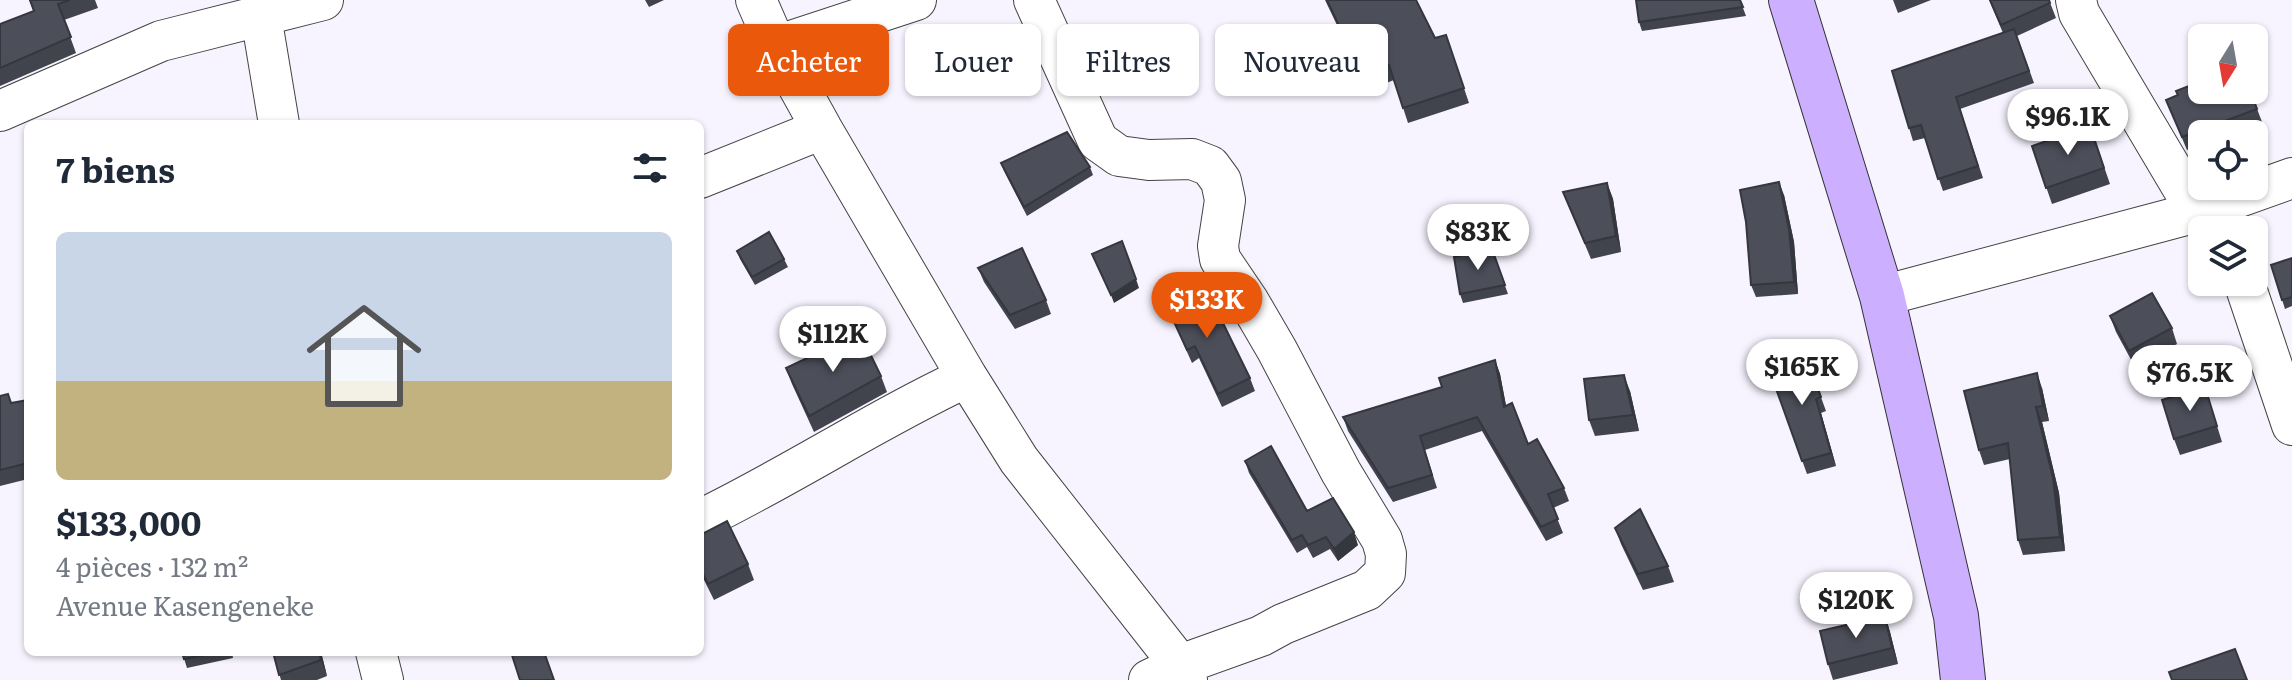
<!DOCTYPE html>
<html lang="fr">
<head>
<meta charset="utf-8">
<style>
	body { margin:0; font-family:Literata,serif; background:#f2f2f3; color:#1f2937; height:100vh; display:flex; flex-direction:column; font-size:30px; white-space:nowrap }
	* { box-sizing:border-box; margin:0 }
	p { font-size:26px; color:#747a83 }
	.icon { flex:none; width:44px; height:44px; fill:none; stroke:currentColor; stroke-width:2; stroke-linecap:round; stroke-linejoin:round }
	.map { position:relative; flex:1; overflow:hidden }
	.drawer { position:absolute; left:24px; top:120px; width:680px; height:536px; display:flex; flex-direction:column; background:#fff; border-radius:12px; box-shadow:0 2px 6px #0004 }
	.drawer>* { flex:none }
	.top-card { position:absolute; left:728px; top:24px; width:760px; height:72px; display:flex; gap:16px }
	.needle { width:52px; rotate:191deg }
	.buttons { position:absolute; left:2188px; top:24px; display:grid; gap:16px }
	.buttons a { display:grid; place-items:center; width:80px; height:80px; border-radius:12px; background:#fff; box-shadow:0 2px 6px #0004; font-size:40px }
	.price { position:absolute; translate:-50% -68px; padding:0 18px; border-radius:28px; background:#fff; color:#222; font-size:26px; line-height:52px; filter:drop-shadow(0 2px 4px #0008) }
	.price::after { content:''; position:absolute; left:50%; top:48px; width:24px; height:18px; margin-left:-12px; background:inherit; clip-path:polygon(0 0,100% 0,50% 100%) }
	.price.active { background:#ea580c; color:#fff }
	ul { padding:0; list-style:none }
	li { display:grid; align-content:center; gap:16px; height:424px; padding:0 32px }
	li+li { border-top:2px solid #e0e1e3 }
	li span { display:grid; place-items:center; height:248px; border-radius:12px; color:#555 }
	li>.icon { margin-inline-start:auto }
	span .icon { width:144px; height:144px; fill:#fffc; stroke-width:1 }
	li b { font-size:34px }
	h2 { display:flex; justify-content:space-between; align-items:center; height:96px; padding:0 32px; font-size:34px }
	.chip { padding:0 28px; border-radius:12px; background:#fff; box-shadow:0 2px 6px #0004; font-size:28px; line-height:72px }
	.chip.active { background:#ea580c; color:#fff }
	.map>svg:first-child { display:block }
</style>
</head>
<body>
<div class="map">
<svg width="2292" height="680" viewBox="0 0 2292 680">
	<rect width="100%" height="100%" fill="#f7f4ff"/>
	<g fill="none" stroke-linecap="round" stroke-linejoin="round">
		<defs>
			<path id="street" d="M756 0 776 46 822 129 967 377 1019 460 1180 665 1187 680
				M1034 0 1098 141 1119 156 1149 160 1192 159 1210 166 1221 181 1225 200 1218 246 1220 259 1249 302 1277 350 1341 472 1382 540 1386 554 1385 573 1367 590 1283 624 1261 636 1180 665 1149 680
				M2076 0 2079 13 2197 212
				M261 16 279 124
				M776 46 916 0
				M0 111 161 41 323 0
				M700 178 822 129
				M2244 282 2292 425
				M1882 296 2197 212 2292 178
				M700 520C791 476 875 420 967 377
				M376 652 383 680"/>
			<path id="secondary" d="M1791 0 1882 296 1956 616 1963 680"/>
		</defs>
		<use href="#street" stroke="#444" stroke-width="42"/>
		<use href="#secondary" stroke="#333" stroke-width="46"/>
		<use href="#street" stroke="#fff" stroke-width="40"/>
		<use href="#secondary" stroke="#ccafff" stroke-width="44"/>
	</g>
	<path fill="#41434d" d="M29 0H95L98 8 64 20 76 53 0 86V24L34 12Z
		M645 0H664L649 7Z
		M1325 0H1416L1435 38 1446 35 1469 103 1408 123 1394 80 1368 90Z
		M1740 0 1746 16 1642 31 1639 22Z
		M1893 0H1931L1898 13Z
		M1989 0H2049L2056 18 2017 36 2034 83 1960 109 1983 178 1943 191 1925 138 1913 141 1909 128 2003 33Z
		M2250 90 2262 122 2229 134H2202V144L2187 150 2166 100Z
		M2090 126 2110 184 2052 204 2032 146Z
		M1001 163 1090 167 1093 175 1027 216 1004 171Z
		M1607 183 1613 199 1621 252 1591 259 1563 192Z
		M1784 195 1794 242 1798 294 1756 297 1751 285Z
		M1492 249 1508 294 1463 303 1460 294Z
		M737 251 784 259 788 267 755 285 740 259Z
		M2292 258V306L2285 309 2271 265Z
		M978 268 1046 300 1051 314 1015 329 984 282Z
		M1163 298 1204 314 1250 378 1255 391 1222 407 1199 358 1192 363Z
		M2110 316 2172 328 2177 344 2135 367 2116 332Z
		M1806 356 1826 411 1821 413 1836 466 1807 474 1769 369Z
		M1495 360 1500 374 1506 406 1528 444 1564 488 1569 501 1553 508 1563 533 1546 541 1482 431 1425 450 1437 488 1393 502 1348 431 1343 417 1442 387Z
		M786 368 881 376 887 392 814 432 792 384Z
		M2042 388 2049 421 2042 422 2059 493 2065 551 2023 555 2018 540 2010 459 1984 465 1979 450Z
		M1630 391 1639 431 1595 436 1589 420Z
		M0 396 11 403 28 400V479L0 486Z
		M2210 403 2222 442 2180 455 2174 439Z
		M1245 461 1307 511 1358 545 1338 561 1330 549 1313 558 1307 547 1297 553 1249 473Z
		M1615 528 1668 566 1674 582 1643 590 1621 544Z
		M700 535 748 564 754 580 714 600 700 572Z
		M1885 616 1890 632 1898 664 1833 680 1828 664Z
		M182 652H232L233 658 187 668Z
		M273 652H321L327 676 317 680H281Z"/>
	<path fill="#35373f" d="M1779 182 1784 195 1794 242 1798 294 1794 282Z
		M1607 183 1613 199 1621 252 1616 236Z
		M1136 279 1139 288 1114 303 1111 295Z
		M1495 360 1500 374 1509 421 1504 407Z
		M2037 373 2042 388 2049 421 2043 406Z
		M1624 375 1630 391 1639 431 1633 415Z
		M1816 399 1821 413 1836 466 1831 453Z
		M2036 407 2042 422 2059 493 2065 551 2060 537Z
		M1354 532 1358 545 1338 561 1334 549Z
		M1885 616 1890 632 1898 664 1892 648Z
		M319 652H321L327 676 321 660Z"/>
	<path fill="#4c4e5a" stroke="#35373f" stroke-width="2" d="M30 0H70L58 4 71 37 0 68V24L34 11Z
		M1327 0H1416L1435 38 1446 35 1464 88 1403 108 1389 65 1362 75Z
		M1636 0H1740L1743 7 1639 22Z
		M1990 0H2049L2050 3 2001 25Z
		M2014 29 2029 71 1956 97 1978 166 1938 179 1921 125 1909 128 1892 71Z
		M2202 81V90H2250L2257 109 2182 137 2166 100 2178 95 2176 91Z
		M2090 126 2104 168 2046 188 2032 146Z
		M1067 132 1090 167 1024 207 1001 163Z
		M1779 182 1789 229 1794 282 1751 285 1746 222 1740 190Z
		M1607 183 1616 236 1585 243 1563 192Z
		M769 232 784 259 752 277 737 251Z
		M1122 241 1136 279 1111 295 1092 254Z
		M1022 248 1046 300 1010 315 978 268Z
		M1492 249 1505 285 1460 294 1454 257Z
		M2292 258V297L2282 300 2271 265Z
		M1193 288 1204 314 1217 311 1250 378 1218 394 1195 346 1187 350 1163 298Z
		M2152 293 2172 328 2129 351 2110 316Z
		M860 333 881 376 809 416 786 368Z
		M1806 356 1821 397 1816 399 1831 453 1802 461 1769 369Z
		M1495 360 1504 407 1512 403 1528 444 1537 439 1564 488 1548 494 1558 519 1541 527 1477 417 1420 436 1432 475 1388 488 1343 417 1442 387 1439 378Z
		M2037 373 2043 406 2036 407 2053 478 2060 537 2018 540 2008 443 1979 450 1964 391Z
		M1624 375 1633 415 1589 420 1584 379Z
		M2205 387 2217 426 2174 439 2162 400Z
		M8 394 11 403 28 400V463L0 470V396Z
		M1271 446 1307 511 1333 498 1354 532 1334 549 1326 537 1308 545 1302 535 1292 540 1245 461Z
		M1640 509 1668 566 1638 574 1615 528Z
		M727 521 748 564 708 584 700 568V535Z
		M1885 616 1892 648 1828 664 1820 631Z
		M2235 649 2247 680H2172L2169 672Z
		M182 652H218L184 659Z
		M273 652H319L321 660 279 675Z
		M511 652H544L554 680H520Z"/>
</svg>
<div class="buttons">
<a><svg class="needle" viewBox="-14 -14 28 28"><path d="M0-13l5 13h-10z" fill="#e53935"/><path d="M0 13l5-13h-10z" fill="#747a83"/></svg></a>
<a><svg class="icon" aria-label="locate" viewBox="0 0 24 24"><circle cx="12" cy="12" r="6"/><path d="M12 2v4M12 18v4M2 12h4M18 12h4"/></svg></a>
<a><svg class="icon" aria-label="layers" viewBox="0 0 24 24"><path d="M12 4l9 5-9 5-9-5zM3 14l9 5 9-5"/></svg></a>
</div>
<b class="price" style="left:2068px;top:157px">$96.1K</b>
<b class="price" style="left:1478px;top:272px">$83K</b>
<b class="price active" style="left:1207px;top:340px">$133K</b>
<b class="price" style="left:833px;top:374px">$112K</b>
<b class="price" style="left:1802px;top:407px">$165K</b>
<b class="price" style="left:2190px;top:413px">$76.5K</b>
<b class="price" style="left:1856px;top:640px">$120K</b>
<div class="top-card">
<a class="chip active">Acheter</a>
<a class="chip">Louer</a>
<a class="chip">Filtres</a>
<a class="chip">Nouveau</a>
</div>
<section class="drawer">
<h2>7 biens<svg class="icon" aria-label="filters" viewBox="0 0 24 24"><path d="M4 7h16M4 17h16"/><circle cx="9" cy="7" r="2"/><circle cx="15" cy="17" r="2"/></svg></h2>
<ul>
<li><span style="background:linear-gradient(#c9d6e8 60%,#c2b280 0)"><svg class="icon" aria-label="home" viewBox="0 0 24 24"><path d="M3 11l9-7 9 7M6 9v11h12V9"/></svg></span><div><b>$133,000</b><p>4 pièces · 132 m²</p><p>Avenue Kasengeneke</p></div></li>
</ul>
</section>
</div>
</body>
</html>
